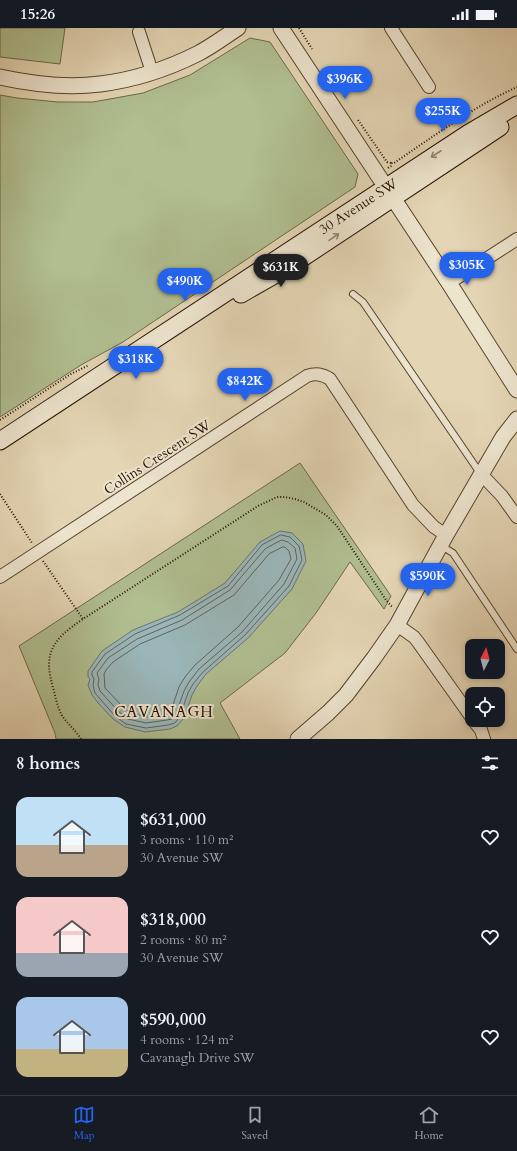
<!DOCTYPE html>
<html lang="en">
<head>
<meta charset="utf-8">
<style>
	body { margin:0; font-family:Cardo,serif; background:#242831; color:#f1f3f6; height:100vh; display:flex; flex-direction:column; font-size:15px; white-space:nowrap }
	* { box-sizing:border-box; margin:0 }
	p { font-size:13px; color:#9ea1a6 }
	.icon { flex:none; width:22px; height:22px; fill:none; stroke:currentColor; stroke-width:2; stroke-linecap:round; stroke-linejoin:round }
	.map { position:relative; height:711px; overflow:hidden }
	.drawer { display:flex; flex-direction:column; background:#171b24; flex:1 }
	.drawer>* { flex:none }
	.needle { width:26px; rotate:6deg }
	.buttons { position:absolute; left:465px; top:611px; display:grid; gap:8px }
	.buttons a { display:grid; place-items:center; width:40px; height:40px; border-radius:8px; background:#171b24; box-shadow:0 2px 6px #0003; font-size:20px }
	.price { position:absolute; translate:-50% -34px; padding:0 9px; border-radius:14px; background:#2563eb; color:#fff; font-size:13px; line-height:26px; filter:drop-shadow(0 1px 2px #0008) }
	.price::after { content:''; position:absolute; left:50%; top:24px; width:12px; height:9px; margin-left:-6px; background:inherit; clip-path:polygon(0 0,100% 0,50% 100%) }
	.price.on { background:#222; color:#fff }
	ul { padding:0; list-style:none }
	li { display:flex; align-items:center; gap:12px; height:100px; padding:0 16px }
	li span { display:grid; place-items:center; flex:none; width:112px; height:80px; border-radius:12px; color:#555 }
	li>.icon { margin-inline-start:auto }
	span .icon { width:48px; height:48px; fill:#fffc; stroke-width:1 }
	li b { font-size:17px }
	h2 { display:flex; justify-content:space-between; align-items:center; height:48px; padding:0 16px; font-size:17px }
	.status { display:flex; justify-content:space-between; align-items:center; height:28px; padding:0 20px; background:#171b24; direction:ltr }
	.status svg { height:11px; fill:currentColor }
	.menu { display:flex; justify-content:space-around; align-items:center; height:56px; border-top:1px solid #363941; background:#171b24; font-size:11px; color:#9ea1a6 }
	.menu a { display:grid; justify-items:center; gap:2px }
	.menu .on { color:#2563eb }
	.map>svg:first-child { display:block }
</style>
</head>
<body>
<div class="status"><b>15:26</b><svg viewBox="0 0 49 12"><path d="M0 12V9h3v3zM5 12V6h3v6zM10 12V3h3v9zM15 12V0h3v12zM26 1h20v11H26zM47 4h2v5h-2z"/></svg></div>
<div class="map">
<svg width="517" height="711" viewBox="0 0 517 711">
	<rect width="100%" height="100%" fill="#e4d5b4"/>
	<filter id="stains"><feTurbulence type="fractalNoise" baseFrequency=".005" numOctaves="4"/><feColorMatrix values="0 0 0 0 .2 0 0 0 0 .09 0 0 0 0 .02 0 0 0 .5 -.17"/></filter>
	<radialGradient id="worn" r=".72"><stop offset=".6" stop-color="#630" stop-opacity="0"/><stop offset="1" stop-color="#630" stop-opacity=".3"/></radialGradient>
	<path fill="#b0be90" stroke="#6b6848" d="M0 0H65L60 36 0 29Z
		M250 10 270 14 358 146 355 159 123 314 81 337 0 389V67L17 70 58 74H93L143 65 190 47Z
		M300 435 391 568 384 581 350 534 316 585 285 625 220 675 240 711H56L55 705 19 618Z"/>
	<path fill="#9ab6b8" stroke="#6c746e" d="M280 503 292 505 303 516 306 533 292 561 248 610 206 646 197 658 192 667 184 690 177 698 170 701 145 704 125 699 113 691 99 676 92 667 88 657 90 651 88 649V643L102 623 133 602 178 584 225 555 260 514Z"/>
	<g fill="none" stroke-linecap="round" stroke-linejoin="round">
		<path stroke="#60645c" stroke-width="1" d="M281 507 290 509 299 518 302 532 289 558 245 607 203 644 193 656 188 665 180 688 175 695 168 697 146 700 126 696 115 688 95 665 93 657 94 651 92 647V644L105 626 135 606 180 587 228 558 262 517Z
			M282 512 288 514 295 520 297 531 284 556 242 604 199 641 189 654 184 663 176 686 172 691 167 692 146 695 128 691 119 684 100 663 98 657 99 651 97 645 108 630 137 611 182 592 230 562 265 521Z
			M283 519H285L289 523 291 531 279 552 238 599 195 637 185 649 179 659 171 683 168 685 147 689 131 685 123 679 105 660 104 646 106 642 113 634 140 616 185 597 234 567 269 526Z"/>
		<defs>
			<path id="service" d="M353 266 363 274 480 445
				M440 517 453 525 517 621"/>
			<path id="minor" d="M391 0 429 59
				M139 4 152 44
				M449 255 517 211
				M481 446 502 468 517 489
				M0 549 307 348C316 345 322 346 330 351L413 477 434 499 446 507
				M397 597 414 609 418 614 472 690
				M473 692 481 702 484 711"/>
			<path id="tertiary" d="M281 0 449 255 517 362
				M0 49C32 56 68 60 100 56 133 52 167 41 197 26 211 19 224 9 238 0
				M298 711 328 685 346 667 374 630 397 597 446 507 503 409 517 391"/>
			<path id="secondary" d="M241 266 290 238 500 99
				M0 413 469 105 517 77"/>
		</defs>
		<use href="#service" stroke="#56422d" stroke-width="8"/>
		<use href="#minor" stroke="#56422d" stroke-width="14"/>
		<use href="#tertiary" stroke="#56422d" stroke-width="17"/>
		<use href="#secondary" stroke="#261100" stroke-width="19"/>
		<path stroke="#261100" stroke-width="2" stroke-dasharray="1 2" stroke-linecap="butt" d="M299 0 312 21
			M358 92 387 134 391 135
			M388 140 391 138 392 135H394C434 108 473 79 517 59
			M0 392 71 346 89 337
			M0 466 32 515
			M43 533 83 591
			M81 711C76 703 69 697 63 689 58 681 56 672 54 663 42 625 52 612 83 591L258 478 277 469H285L295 471 304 474 326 487 337 498 386 572 393 580"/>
		<use href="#service" stroke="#ede4ce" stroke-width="6"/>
		<use href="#minor" stroke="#ede4ce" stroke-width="12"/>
		<use href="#tertiary" stroke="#ede4ce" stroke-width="15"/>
		<use href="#secondary" stroke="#ede4ce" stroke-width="17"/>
	</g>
	<defs><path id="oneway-shaft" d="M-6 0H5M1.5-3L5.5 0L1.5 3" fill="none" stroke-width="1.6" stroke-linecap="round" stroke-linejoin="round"/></defs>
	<g stroke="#938571">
		<use href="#oneway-shaft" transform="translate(436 126) rotate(147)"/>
		<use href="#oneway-shaft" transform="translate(334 209) rotate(-34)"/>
	</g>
	<g text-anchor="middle" stroke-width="4" stroke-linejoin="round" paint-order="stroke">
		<g font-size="14" fill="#261100" stroke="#ede4ce">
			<text transform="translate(358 178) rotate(-33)" y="5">30 Avenue SW</text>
			<text transform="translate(157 429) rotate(-33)" y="5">Collins Crescent SW</text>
		</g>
		<g font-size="15" letter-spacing="1" fill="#261100" stroke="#ede4ce">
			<text x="164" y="689">CAVANAGH</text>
		</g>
	</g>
	<rect width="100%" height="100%" filter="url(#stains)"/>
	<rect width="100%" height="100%" fill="url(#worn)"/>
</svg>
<div class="buttons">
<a><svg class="needle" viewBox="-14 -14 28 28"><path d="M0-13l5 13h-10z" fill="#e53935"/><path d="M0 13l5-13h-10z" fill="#9ea1a6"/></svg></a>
<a><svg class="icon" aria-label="locate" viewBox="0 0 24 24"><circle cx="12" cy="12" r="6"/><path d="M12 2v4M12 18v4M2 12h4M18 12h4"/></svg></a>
</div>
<b class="price" style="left:345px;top:72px">$396K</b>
<b class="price" style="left:443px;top:104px">$255K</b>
<b class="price" style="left:467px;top:258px">$305K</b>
<b class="price on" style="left:281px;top:260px">$631K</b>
<b class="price" style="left:185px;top:274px">$490K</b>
<b class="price" style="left:136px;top:352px">$318K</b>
<b class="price" style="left:245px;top:374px">$842K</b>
<b class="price" style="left:428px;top:569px">$590K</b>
</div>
<section class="drawer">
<h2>8 homes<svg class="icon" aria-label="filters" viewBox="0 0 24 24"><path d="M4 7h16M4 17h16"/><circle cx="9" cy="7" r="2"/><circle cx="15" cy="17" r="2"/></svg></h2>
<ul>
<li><span style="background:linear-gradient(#bfe0f5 60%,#b9a48a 0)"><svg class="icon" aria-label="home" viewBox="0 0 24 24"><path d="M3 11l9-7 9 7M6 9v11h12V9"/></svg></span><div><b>$631,000</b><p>3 rooms · 110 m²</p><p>30 Avenue SW</p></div><svg class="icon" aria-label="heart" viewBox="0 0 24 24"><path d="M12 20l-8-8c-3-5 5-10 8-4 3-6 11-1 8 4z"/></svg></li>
<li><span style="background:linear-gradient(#f6c9c9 70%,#9aa5b1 0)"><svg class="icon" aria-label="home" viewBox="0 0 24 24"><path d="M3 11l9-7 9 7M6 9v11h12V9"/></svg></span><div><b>$318,000</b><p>2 rooms · 80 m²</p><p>30 Avenue SW</p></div><svg class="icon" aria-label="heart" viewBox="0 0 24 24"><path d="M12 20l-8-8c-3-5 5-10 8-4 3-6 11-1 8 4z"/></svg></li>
<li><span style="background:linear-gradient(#a9c7e8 65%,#c2b280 0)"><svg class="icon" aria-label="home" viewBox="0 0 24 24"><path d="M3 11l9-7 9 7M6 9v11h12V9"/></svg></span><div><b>$590,000</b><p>4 rooms · 124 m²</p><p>Cavanagh Drive SW</p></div><svg class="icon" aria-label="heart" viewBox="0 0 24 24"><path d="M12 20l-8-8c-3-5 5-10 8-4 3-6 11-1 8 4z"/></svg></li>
</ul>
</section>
<nav class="menu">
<a class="on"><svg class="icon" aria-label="map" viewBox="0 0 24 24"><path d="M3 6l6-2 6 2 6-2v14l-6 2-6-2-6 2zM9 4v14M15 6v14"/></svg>Map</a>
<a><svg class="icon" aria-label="saved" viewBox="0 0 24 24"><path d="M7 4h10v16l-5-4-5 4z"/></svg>Saved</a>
<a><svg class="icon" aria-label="home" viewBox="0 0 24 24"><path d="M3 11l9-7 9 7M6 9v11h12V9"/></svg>Home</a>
</nav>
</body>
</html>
